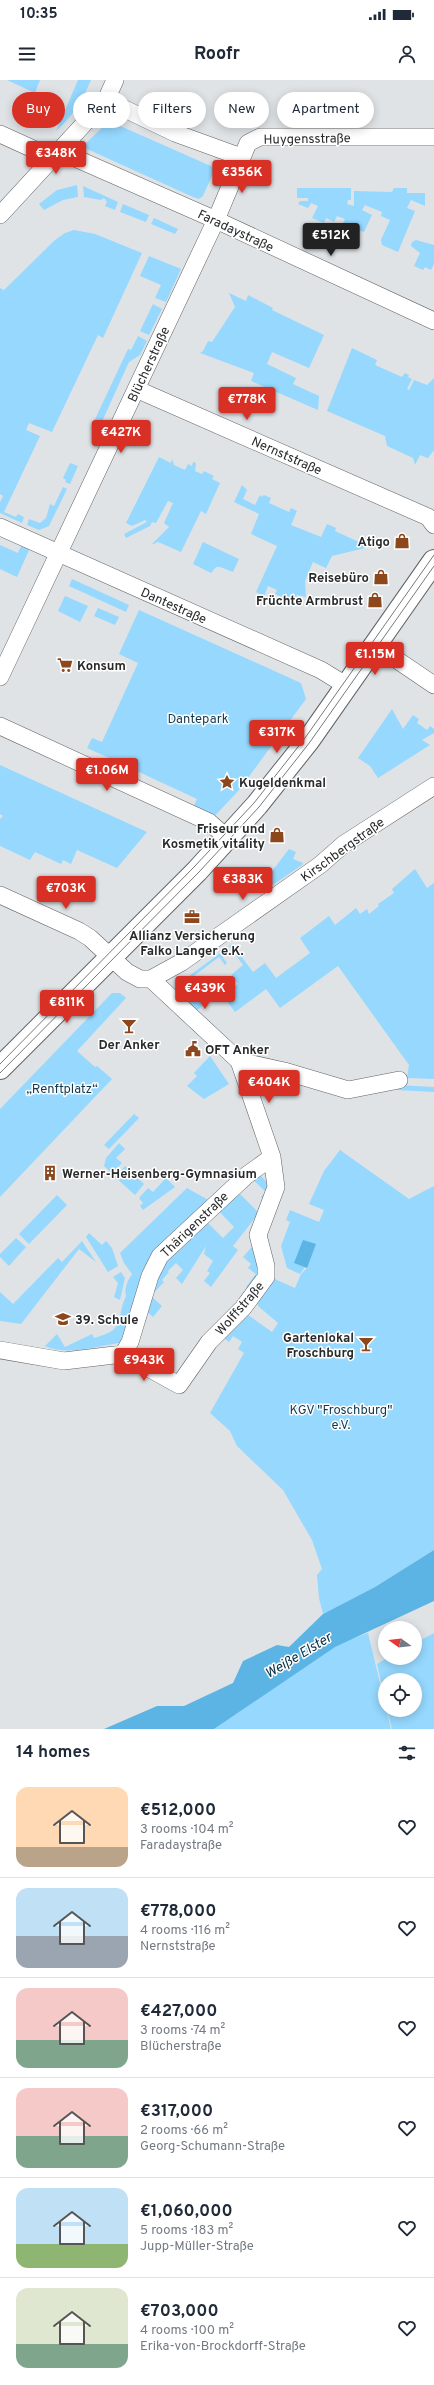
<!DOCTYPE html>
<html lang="en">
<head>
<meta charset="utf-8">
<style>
	body { margin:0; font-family:Overpass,sans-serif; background:#f2f2f3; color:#1f2937; height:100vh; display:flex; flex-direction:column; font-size:15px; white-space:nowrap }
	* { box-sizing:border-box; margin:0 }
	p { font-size:13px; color:#747a83 }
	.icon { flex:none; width:22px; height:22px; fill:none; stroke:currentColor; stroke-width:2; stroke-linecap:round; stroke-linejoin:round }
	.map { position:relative; height:1649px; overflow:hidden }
	.drawer { display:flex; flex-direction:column; background:#fff; flex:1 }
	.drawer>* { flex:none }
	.banner { position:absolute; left:12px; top:12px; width:410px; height:36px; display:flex; gap:8px }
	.needle { width:26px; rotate:285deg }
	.controls { position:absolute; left:378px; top:1541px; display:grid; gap:8px }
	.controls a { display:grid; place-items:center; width:44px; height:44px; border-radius:50%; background:#fff; box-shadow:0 2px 10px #0003; font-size:20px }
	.price { position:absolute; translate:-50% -34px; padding:0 9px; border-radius:4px; background:#d93025; color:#fff; font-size:13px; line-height:26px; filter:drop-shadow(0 1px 2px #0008) }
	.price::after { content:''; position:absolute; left:50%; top:24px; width:12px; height:9px; margin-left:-6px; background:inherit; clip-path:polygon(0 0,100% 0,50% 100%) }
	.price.selected { background:#222; color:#fff }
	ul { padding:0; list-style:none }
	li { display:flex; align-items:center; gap:12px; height:100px; padding:0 16px }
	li+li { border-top:1px solid #e0e1e3 }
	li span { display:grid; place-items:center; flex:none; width:112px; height:80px; border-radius:12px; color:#555 }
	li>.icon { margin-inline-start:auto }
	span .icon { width:48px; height:48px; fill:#fffc; stroke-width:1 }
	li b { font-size:17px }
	h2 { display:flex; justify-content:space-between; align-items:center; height:48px; padding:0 16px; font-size:17px }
	.chip { padding:0 14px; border-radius:18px; background:#fff; box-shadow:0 2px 10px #0003; font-size:14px; line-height:36px }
	.chip.selected { background:#d93025; color:#fff }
	.status { display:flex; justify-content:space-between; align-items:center; height:28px; padding:0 20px; background:#fff; direction:ltr }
	.status svg { height:11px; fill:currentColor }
	header { display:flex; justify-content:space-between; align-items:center; height:52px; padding:0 16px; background:#fff; font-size:18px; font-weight:700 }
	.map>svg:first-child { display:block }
</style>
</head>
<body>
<div class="status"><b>10:35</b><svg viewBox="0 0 49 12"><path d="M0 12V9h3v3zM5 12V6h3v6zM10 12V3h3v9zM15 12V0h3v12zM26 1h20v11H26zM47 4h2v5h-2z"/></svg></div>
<header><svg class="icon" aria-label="menu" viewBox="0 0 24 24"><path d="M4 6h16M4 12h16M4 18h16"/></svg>Roofr<svg class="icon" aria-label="person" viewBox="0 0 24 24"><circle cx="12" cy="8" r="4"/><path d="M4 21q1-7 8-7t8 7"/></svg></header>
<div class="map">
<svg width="434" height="1649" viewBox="0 0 434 1649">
	<rect width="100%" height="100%" fill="#dfe3e5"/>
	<path fill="#96d8fe" d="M7 0H40L35 13Z
		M78 0H91C82 21 73 36 56 51Z
		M109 41 213 87 214 91 203 116 199 119 193 117 87 69 85 64Z
		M77 105 78 117 63 120 44 130 39 124 57 110Z
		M83 106 118 122 115 130 105 126 107 122 104 118 101 120 84 117Z
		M297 108H351V120H348L347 124 354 126V111L392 112 394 108H407V113H425V126L411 120 407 128 415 131 398 172 382 165 381 160 390 140 381 136 382 132 365 125 362 130 372 135 364 152 358 150 354 157 340 151 345 139 337 136 334 142 326 138 324 143 312 138 318 126 311 123 308 128 298 124 300 121H308V118H297Z
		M123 124 149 135 146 142 120 132Z
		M154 138 178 149 175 154 151 144Z
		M74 150 95 154 142 173 103 258 98 255 52 352 29 343 26 350 40 356 4 432 16 437 18 434 24 437 22 443 0 433V422L3 416 0 414V208L4 210 55 160 65 153Z
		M416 160 434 165V184L431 190 425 187 423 190 414 186 420 173 411 166 412 162Z
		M149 176 181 189 166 222 155 218 161 205 140 196Z
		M229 213 246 221 248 215 273 228 272 230 324 255 309 288 272 272 267 284 296 298 293 304 319 316 318 330 251 301 254 293 200 273 203 271 208 261 212 262 235 227Z
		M153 224 162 229 149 255 140 251Z
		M138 256 147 261 140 275 129 282 100 346 94 344 89 352 128 269 131 270Z
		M352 268 377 280 375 285 402 297 405 293 409 295 408 297 412 299 407 309 409 310 414 300 427 305 434 298V370L428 378 420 375 415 385 413 378 387 366 385 356 327 331Z
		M159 377 171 383 172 379 174 385 185 390 188 384 192 386 193 382 196 383 195 391 202 394 204 391 214 396 212 399 220 403 206 434 201 431 181 472 158 462 151 465 169 447 164 443 173 423 168 421 156 443 152 442 150 446 126 458 124 454 147 442 145 440 132 446 126 443Z
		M70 383 78 386 70 404 65 402 66 400 63 398Z
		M242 405 247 410 243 419 255 425 260 415 262 417 264 415 271 418 269 423 289 432 291 428 297 431 291 445 321 457 327 444 336 448 335 451 359 462 361 459 367 463 365 468 332 476 326 488 313 482 305 501 306 517 297 515 291 527 279 523 282 517 275 514 277 510 268 506 264 516 256 512 277 466 251 454 259 434 234 422Z
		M63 407 67 409 49 446 39 450 27 445 29 439 40 443 46 438 50 424 54 426Z
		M203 462 239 479 233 492 220 487H216L211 493 193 484Z
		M22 464 30 468 17 497 0 489V465L18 473Z
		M72 499 129 525 126 532 69 506Z
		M65 516 88 526 80 542 58 531Z
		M98 528 119 537 115 545 94 536Z
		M139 530 301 603 306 619 239 710 212 739 192 730 197 719 124 685 119 696 113 693 118 682 87 668 92 658 102 662 138 583 119 574Z
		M392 629 403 649 413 635 419 639 417 643 427 650 430 646 434 649V653L422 660 430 665 378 698 370 686 358 678Z
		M0 685 147 752 117 788 77 770 71 784 63 780 61 784 35 772 30 780 0 766V739L3 736 0 734Z
		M289 769 296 772 293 779 303 783 302 785 264 811 260 807Z
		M415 789 427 808 434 803V999L407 998 409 985 338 886 280 928 266 909 235 932 220 912 213 914 197 931 177 913V905L220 873 227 883 225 885 219 877 186 902 199 919 218 905 225 914 238 904 231 895 243 885 229 866 232 864 253 892 265 883 276 898 310 873 300 858 329 836 335 845 356 828 360 834 367 829 369 834 379 826 378 824 394 813 392 809Z
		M112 913H120L126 918 77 971 95 987 97 986 112 999 0 1117V1029Z
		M210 976 229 1004 204 1019 187 1006 197 996 194 993Z
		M397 1005 434 1007V1012L397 1010Z
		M134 1034 139 1038 109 1069 104 1065Z
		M119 1063 125 1069 116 1078 122 1083 112 1093 104 1086 106 1078Z
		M340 1070 409 1119 434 1106V1470L375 1507 323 1534 319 1518 317 1495 322 1489 312 1460 283 1410 237 1366 230 1351 210 1333 244 1273 238 1269 242 1262 233 1256 229 1262 222 1257 244 1232 272 1252 278 1243 258 1226 257 1218 270 1197 295 1208 301 1194 307 1188 294 1183 305 1187 300 1194 287 1188 281 1166 290 1142 286 1140 290 1130 319 1142 324 1130 309 1124 324 1091Z
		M125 1086 144 1104 135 1115 115 1097Z
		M258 1093 268 1103 267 1117 265 1121 261 1117 266 1112 251 1098 238 1112 259 1133 233 1166 238 1170 211 1207 204 1201 210 1193 207 1191 213 1181 204 1174 206 1166 182 1204 176 1198 183 1190 176 1183 168 1191 169 1192 162 1200 164 1202 151 1216 162 1226 153 1237 144 1229 158 1186 205 1140 223 1158 234 1147 217 1129 251 1096Z
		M166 1098 175 1107 143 1130 140 1126 143 1123 139 1118 148 1108 153 1112Z
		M187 1108 212 1122 155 1177 125 1262C101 1265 68 1277 45 1266L57 1254 65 1267 92 1254 94 1258C128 1249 115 1239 126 1216 124 1208 128 1200 132 1194L124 1183 120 1173Z
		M57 1115 67 1125 29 1164 19 1154Z
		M89 1153 102 1165 106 1161 112 1168 118 1186 108 1192 86 1157Z
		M16 1158 26 1167 9 1186 0 1177V1174Z
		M82 1161 96 1182 79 1169 21 1244 0 1241V1212L13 1224 58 1178 62 1182Z
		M256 1162 259 1191 250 1210 246 1207 256 1194 248 1188 251 1184 243 1177Z
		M121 1192 125 1198 120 1220 114 1217 118 1203 113 1197Z
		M368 1553 391 1649H214L338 1564Z
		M434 1553V1649H392L387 1630H415V1600H385V1620L377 1584 387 1578H415V1563Z"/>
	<path fill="#5bb4e4" d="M303 1160 316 1164 307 1188 294 1183Z
		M434 1470V1521L335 1567 214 1649H104L157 1626H184L233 1603 243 1581 277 1565 289 1567 323 1534 375 1507Z"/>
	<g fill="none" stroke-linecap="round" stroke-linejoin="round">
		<defs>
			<path id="minor" d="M106 20 175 53 241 77
				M0 54 53 78
				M59 71 216 140 434 241
				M0 135 106 20 115 0
				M136 309 428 437 434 445
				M0 447 321 590 347 606
				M375 565 434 605
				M0 597 216 140 248 63 260 57H434
				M0 646 209 742 227 758
				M0 815 79 851 90 858 127 892 140 899H151L182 882 320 785 344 764 434 706
				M239 981 284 991 348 1010 399 1000
				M0 1270 64 1281 123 1274 179 1305 209 1262 243 1228 266 1197V1186L258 1155 276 1107 272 1077 239 981 151 899
				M123 1274 130 1262 150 1196 160 1176 247 1095 272 1077"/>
			<path id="major" d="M0 988 197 791 257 725 308 661 434 481"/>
		</defs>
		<use href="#minor" stroke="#616466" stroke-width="18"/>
		<use href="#major" stroke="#616466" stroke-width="24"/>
		<use href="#minor" stroke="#fff" stroke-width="17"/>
		<use href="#major" stroke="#fff" stroke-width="22"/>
		<path stroke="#77797a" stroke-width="1" d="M0 984 194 787 254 723 305 658 434 475
			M0 993 199 792 259 727 310 662 434 486"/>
	</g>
	<defs>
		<symbol id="shop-bare" viewBox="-9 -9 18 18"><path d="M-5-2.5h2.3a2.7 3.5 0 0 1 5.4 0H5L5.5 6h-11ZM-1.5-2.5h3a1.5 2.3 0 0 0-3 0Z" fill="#8c471d" stroke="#fff" stroke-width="2.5" paint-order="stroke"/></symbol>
		<symbol id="supermarket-bare" viewBox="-9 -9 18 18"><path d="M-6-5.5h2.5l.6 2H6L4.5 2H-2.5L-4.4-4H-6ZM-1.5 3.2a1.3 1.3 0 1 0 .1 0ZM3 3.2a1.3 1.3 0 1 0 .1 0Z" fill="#8c471d" stroke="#fff" stroke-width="2.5" paint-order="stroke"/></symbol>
		<symbol id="sight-bare" viewBox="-9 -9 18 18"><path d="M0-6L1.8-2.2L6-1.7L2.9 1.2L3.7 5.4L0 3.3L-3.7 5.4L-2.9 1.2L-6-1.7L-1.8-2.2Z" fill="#8c471d" stroke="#fff" stroke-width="2.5" paint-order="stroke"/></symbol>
		<symbol id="office-bare" viewBox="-9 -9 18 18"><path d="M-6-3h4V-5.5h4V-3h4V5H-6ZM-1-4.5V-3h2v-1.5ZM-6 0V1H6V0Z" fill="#8c471d" stroke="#fff" stroke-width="2.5" paint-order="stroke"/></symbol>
		<symbol id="bar-bare" viewBox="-9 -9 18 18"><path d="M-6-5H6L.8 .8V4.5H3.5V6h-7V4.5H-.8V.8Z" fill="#8c471d" stroke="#fff" stroke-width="2.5" paint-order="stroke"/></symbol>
		<symbol id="civic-bare" viewBox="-9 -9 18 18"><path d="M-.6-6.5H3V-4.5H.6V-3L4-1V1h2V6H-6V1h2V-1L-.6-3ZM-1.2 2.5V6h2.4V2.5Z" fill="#8c471d" stroke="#fff" stroke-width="2.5" paint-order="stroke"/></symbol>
		<symbol id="building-bare" viewBox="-9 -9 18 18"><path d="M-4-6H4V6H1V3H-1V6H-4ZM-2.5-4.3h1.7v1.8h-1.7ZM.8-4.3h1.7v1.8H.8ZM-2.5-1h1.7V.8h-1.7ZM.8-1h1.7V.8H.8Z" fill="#8c471d" stroke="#fff" stroke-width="2.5" paint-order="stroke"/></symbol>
		<symbol id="school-bare" viewBox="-9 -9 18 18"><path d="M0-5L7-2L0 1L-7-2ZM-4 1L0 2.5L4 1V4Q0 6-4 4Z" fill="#8c471d" stroke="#fff" stroke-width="2.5" paint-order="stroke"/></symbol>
	</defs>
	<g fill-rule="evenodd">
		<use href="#shop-bare" x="391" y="450" width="22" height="22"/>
		<use href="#shop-bare" x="370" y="486" width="22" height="22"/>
		<use href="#shop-bare" x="364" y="509" width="22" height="22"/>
		<use href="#supermarket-bare" x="54" y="574" width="22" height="22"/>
		<use href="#sight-bare" x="216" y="691" width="22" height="22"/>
		<use href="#shop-bare" x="266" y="744" width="22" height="22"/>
		<use href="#office-bare" x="181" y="826" width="22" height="22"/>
		<use href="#bar-bare" x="118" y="935" width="22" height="22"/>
		<use href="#civic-bare" x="182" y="958" width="22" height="22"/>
		<use href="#building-bare" x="39" y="1082" width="22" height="22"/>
		<use href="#school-bare" x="52" y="1228" width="22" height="22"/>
		<use href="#bar-bare" x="355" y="1253" width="22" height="22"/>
	</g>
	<g text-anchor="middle" stroke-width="3" stroke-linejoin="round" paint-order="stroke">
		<g font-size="13" fill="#292a2b" stroke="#fff">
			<text transform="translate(307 58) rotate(-1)" y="5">Huygensstraße</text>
			<text transform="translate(236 150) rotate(25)" y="5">Faradaystraße</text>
			<text transform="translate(148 284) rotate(-65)" y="5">Blücherstraße</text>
			<text transform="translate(287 375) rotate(24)" y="5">Nernststraße</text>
			<text transform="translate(174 525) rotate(24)" y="5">Dantestraße</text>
			<text transform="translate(342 769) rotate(-36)" y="5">Kirschbergstraße</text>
			<text transform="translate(194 1144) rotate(-44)" y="5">Thärigenstraße</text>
			<text transform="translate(239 1228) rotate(-49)" y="5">Wolffstraße</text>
		</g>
		<g font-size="13" font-weight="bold" fill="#292a2b" stroke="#fff" text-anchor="end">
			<text x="390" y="466">Atigo</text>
			<text x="369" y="502">Reisebüro</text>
			<text x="363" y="525">Früchte Armbrust</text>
			<text x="77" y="590" text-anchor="start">Konsum</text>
			<text x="239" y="707" text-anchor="start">Kugeldenkmal</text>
			<text x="265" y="753">Friseur und<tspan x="265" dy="15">Kosmetik vitality</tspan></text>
			<text x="192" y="860" text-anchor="middle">Allianz Versicherung<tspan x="192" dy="15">Falko Langer e.K.</tspan></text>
			<text x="129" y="969" text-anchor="middle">Der Anker</text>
			<text x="205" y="974" text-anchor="start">OFT Anker</text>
			<text x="62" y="1098" text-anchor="start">Werner-Heisenberg-Gymnasium</text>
			<text x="75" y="1244" text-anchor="start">39. Schule</text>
			<text x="354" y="1262">Gartenlokal<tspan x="354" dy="15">Froschburg</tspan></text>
		</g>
		<g font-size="13" fill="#11394d" stroke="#fff">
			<text x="198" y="643">Dantepark</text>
			<text x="62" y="1013">„Renftplatz“</text>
			<text x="341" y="1334">KGV "Froschburg"<tspan x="341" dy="15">e.V.</tspan></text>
		</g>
		<g font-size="14" font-style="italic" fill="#083245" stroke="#fff">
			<text transform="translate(298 1575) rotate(-31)" y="5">Weiße Elster</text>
		</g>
	</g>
</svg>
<div class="controls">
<a><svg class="needle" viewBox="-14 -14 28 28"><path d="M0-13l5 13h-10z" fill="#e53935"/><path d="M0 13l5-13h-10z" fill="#747a83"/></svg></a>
<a><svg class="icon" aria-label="locate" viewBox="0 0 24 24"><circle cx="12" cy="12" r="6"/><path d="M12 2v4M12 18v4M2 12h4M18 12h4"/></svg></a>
</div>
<b class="price" style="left:56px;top:95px">€348K</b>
<b class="price" style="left:242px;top:114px">€356K</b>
<b class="price selected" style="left:331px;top:177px">€512K</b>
<b class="price" style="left:247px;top:341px">€778K</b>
<b class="price" style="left:121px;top:374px">€427K</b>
<b class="price" style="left:375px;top:596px">€1.15M</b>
<b class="price" style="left:277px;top:674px">€317K</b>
<b class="price" style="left:107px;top:712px">€1.06M</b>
<b class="price" style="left:243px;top:821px">€383K</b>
<b class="price" style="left:66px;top:830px">€703K</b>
<b class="price" style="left:205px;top:930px">€439K</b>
<b class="price" style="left:67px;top:944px">€811K</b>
<b class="price" style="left:269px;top:1024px">€404K</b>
<b class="price" style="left:144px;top:1302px">€943K</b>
<div class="banner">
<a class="chip selected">Buy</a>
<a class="chip">Rent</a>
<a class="chip">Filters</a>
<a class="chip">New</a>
<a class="chip">Apartment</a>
</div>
</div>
<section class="drawer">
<h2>14 homes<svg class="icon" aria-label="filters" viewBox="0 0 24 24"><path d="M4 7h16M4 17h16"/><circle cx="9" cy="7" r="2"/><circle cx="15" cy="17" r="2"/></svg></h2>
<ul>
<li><span style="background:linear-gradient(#ffd9b3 75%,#b9a48a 0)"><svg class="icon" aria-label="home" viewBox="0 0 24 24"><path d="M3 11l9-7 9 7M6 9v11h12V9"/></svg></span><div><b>€512,000</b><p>3 rooms · 104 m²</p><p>Faradaystraße</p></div><svg class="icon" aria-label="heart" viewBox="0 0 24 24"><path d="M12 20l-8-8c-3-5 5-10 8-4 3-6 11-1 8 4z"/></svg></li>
<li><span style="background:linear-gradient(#bfe0f5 60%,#9aa5b1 0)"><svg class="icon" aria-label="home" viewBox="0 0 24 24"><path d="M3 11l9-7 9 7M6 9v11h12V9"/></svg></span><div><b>€778,000</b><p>4 rooms · 116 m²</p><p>Nernststraße</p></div><svg class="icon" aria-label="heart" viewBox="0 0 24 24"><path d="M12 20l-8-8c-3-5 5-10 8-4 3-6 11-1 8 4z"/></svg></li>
<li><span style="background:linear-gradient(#f6c9c9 65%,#7fa58c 0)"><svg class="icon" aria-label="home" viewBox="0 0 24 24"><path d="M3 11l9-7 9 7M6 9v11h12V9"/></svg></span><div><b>€427,000</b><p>3 rooms · 74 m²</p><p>Blücherstraße</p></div><svg class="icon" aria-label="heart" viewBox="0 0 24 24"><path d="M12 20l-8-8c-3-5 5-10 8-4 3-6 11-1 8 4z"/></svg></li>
<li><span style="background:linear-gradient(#f6c9c9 60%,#7fa58c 0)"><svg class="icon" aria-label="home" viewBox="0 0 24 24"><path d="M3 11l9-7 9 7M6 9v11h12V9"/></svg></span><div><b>€317,000</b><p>2 rooms · 66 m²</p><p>Georg-Schumann-Straße</p></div><svg class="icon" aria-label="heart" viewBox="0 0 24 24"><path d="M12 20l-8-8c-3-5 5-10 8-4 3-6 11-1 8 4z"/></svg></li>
<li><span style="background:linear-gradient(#bfe0f5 70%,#8fb573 0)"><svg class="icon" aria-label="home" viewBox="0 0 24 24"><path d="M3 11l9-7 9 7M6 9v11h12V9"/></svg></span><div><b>€1,060,000</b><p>5 rooms · 183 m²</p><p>Jupp-Müller-Straße</p></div><svg class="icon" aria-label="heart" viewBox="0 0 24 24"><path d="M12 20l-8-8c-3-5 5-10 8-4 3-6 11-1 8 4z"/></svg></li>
<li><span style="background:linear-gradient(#dfe7d0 70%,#7fa58c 0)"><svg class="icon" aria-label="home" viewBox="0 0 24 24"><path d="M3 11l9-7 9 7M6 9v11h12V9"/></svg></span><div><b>€703,000</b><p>4 rooms · 100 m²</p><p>Erika-von-Brockdorff-Straße</p></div><svg class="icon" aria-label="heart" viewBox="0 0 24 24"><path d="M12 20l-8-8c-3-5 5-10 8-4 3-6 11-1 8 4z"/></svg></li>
</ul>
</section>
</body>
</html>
